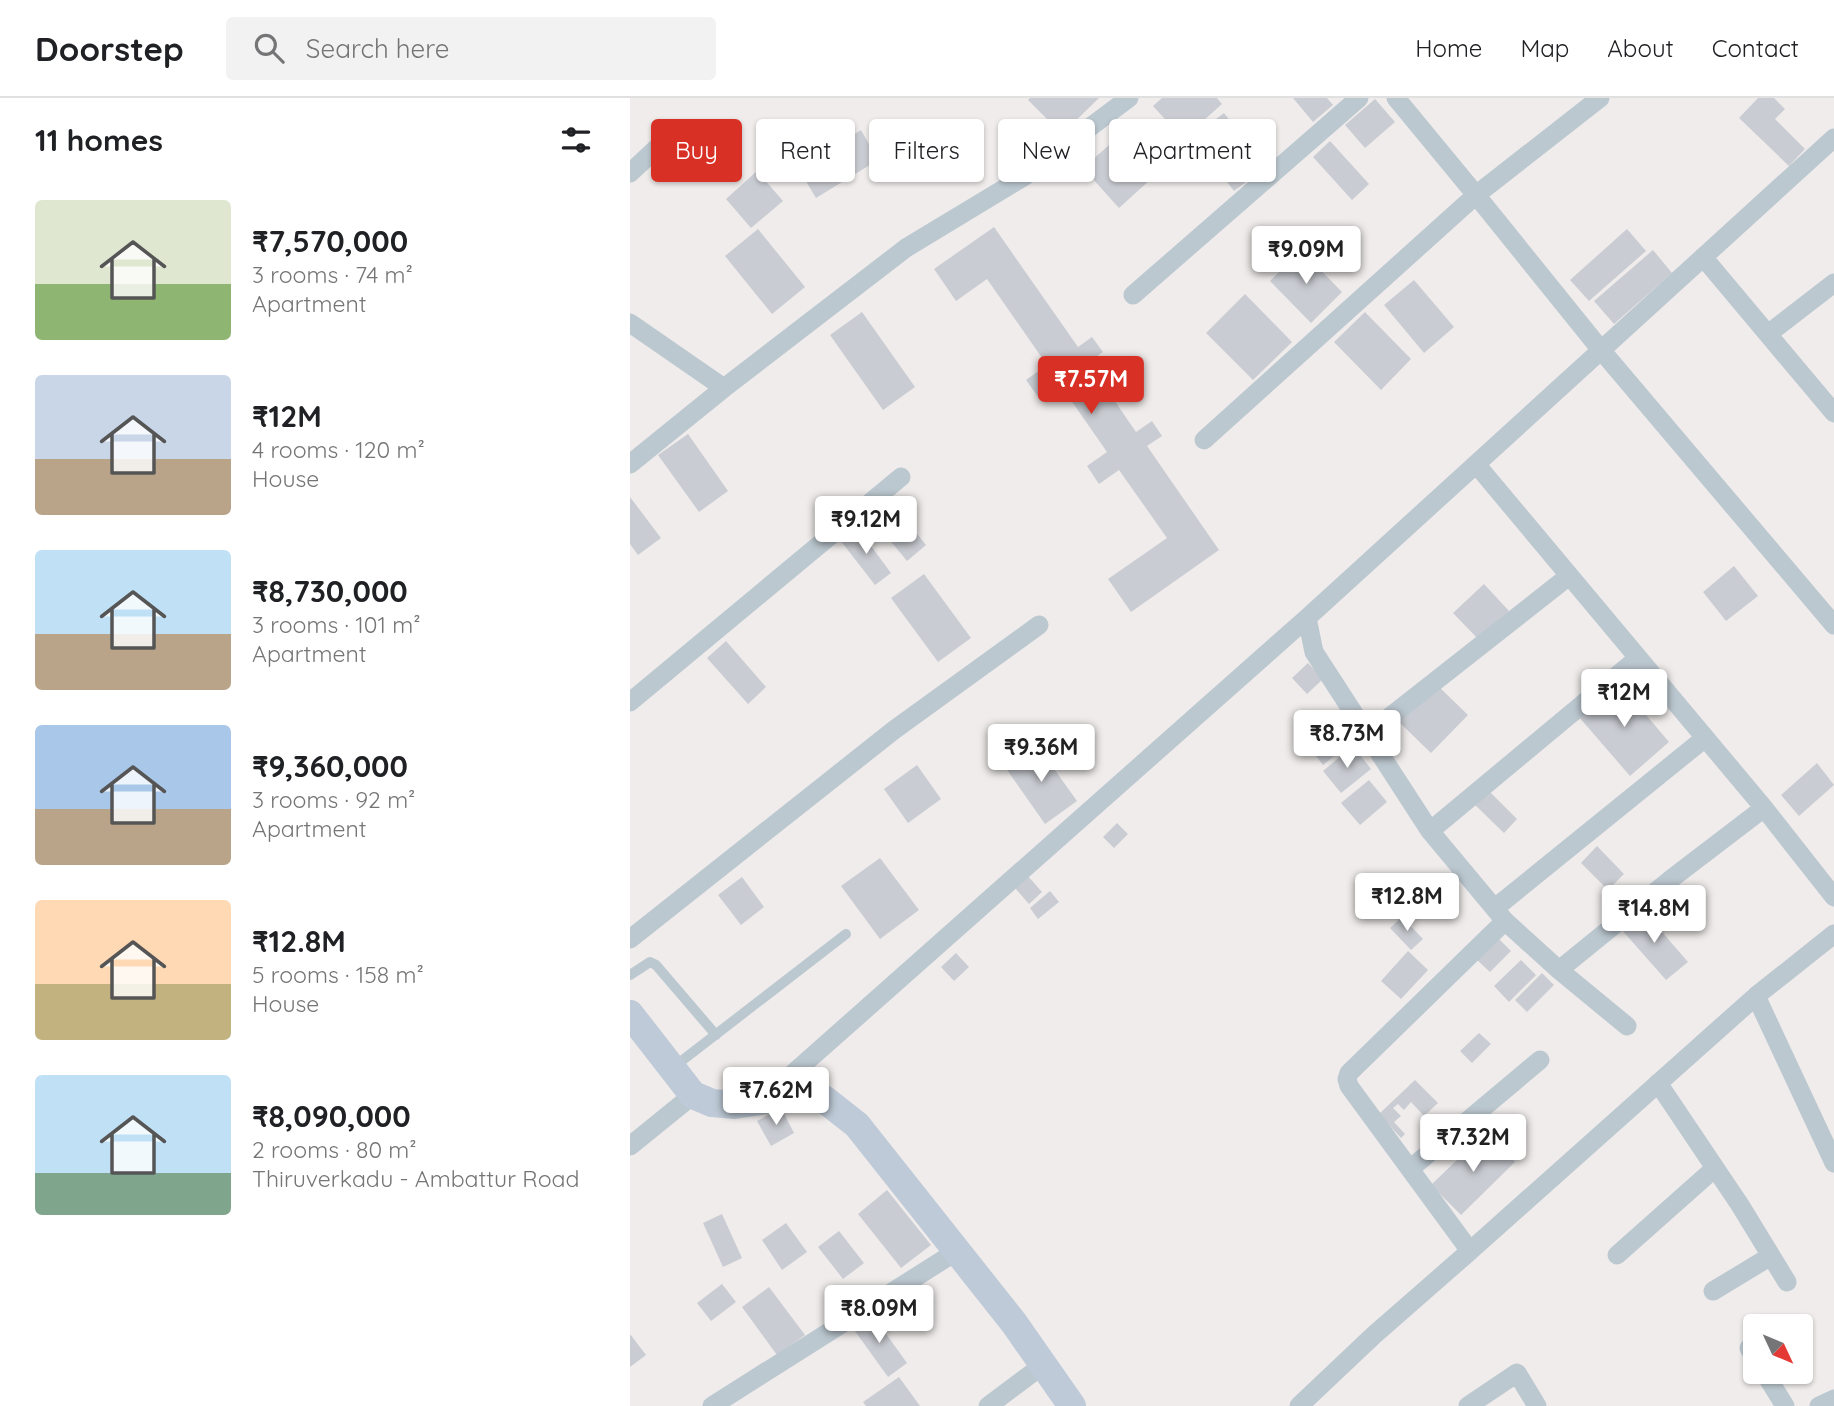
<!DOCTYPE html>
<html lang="en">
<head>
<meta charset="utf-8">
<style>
	body { margin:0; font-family:Quicksand,sans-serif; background:#f2f2f2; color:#202124; height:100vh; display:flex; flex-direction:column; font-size:26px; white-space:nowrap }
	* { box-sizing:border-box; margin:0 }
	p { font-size:23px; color:#757577 }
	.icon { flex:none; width:38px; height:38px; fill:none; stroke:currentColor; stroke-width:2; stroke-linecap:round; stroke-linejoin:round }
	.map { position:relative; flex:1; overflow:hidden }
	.side { display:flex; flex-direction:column; background:#fff; width:630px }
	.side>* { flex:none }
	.top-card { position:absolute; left:21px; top:21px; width:665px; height:63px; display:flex; gap:14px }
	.needle { width:46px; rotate:134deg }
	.tools { position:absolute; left:1113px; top:1216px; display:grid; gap:14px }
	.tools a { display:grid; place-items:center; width:70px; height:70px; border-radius:7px; background:#fff; box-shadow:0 2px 5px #0004; font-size:35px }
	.price { position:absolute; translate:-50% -60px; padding:0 16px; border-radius:7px; background:#fff; color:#222; font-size:23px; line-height:46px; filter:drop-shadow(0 2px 4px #0008) }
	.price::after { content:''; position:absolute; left:50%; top:42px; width:21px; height:16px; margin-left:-10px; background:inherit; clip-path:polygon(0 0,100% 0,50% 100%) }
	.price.selected { background:#d93025; color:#fff }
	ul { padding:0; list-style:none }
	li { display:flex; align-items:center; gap:21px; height:175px; padding:0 35px }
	li span { display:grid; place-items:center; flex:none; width:196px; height:140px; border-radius:7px; color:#555 }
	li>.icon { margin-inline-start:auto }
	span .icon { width:84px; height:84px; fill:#fffc; stroke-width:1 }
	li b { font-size:30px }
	h2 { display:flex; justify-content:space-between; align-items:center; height:84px; padding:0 35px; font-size:30px }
	.tag { padding:0 24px; border-radius:7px; background:#fff; box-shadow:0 2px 5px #0004; font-size:24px; line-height:63px }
	.tag.selected { background:#d93025; color:#fff }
	header { display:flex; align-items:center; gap:42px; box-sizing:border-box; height:98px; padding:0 35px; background:#fff; border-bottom:2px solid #e0e0e0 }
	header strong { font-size:33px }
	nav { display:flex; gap:38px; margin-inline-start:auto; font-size:24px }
	.search { width:490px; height:63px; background:#f2f2f2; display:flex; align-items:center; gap:18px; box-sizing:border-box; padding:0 24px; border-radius:7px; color:#757577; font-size:26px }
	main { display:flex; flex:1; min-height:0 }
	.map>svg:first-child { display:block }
</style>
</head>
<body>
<header>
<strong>Doorstep</strong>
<div class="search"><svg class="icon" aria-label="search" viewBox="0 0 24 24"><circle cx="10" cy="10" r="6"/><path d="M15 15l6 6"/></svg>Search here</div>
<nav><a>Home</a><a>Map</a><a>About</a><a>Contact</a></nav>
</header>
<main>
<section class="side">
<h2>11 homes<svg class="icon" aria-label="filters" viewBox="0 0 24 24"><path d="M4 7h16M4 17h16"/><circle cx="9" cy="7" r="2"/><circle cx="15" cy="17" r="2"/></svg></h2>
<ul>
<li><span style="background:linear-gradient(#dfe7d0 60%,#8fb573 0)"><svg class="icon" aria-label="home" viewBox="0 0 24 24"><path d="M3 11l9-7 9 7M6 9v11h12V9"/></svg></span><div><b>₹7,570,000</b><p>3 rooms · 74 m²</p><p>Apartment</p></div></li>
<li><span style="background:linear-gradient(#c9d6e8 60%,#b9a48a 0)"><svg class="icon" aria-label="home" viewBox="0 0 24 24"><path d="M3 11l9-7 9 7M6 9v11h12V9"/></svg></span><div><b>₹12M</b><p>4 rooms · 120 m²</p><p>House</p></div></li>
<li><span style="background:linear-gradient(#bfe0f5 60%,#b9a48a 0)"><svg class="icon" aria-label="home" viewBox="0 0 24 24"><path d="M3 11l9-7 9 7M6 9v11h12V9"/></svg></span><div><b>₹8,730,000</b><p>3 rooms · 101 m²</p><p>Apartment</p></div></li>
<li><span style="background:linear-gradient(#a9c7e8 60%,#b9a48a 0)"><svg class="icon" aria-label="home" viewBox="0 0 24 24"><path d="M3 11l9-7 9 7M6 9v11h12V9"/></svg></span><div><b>₹9,360,000</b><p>3 rooms · 92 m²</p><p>Apartment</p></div></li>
<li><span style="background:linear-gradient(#ffd9b3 60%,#c2b280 0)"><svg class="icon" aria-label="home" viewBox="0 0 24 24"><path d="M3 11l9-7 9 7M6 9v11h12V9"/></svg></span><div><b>₹12.8M</b><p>5 rooms · 158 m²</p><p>House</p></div></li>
<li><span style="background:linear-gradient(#bfe0f5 70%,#7fa58c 0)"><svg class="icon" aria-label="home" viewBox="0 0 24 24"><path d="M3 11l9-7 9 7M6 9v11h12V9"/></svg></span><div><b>₹8,090,000</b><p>2 rooms · 80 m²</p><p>Thiruverkadu - Ambattur Road</p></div></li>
</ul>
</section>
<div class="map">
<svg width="1204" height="1308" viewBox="0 0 1204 1308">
	<rect width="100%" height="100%" fill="#f0ecec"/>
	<path fill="#c9ccd2" d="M400 0H469L432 36 398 2Z
		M532 0H587L592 6 553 41 523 8Z
		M663 0H697L703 7 683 24Z
		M1128 0H1144L1155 11 1145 21 1175 51 1159 68 1109 20Z
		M745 1 765 24 735 50 715 27Z
		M594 15 636 69 604 93 562 39Z
		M231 32 248 62 186 100 168 70Z
		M486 41 521 81 489 110 453 70Z
		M700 43 739 86 722 102 683 59Z
		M127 73 153 103 121 130 96 101Z
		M364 129 448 249 462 239 473 254 458 264 506 334 522 323 532 338 517 348 589 452 501 514 478 481 537 440 489 372 469 386 457 368 477 354 429 285 409 300 396 282 417 267 357 181 326 203 304 171Z
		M694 129 720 155 702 172 677 146Z
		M128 131 175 189 142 216 95 158Z
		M997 131 1016 153 959 203 940 182Z
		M671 152 712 194 681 225 640 183Z
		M1023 152 1042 175 984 226 964 203Z
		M784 182 824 229 794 255 754 207Z
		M615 196 662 244 623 282 576 235Z
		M232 214 285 289 253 312 200 237Z
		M735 214 781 261 751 292 704 244Z
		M58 336 98 393 69 414 28 357Z
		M0 399 31 440 8 457 0 446Z
		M259 401 296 447 277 463 239 417Z
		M227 429 261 475 245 487 210 442Z
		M1104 468 1128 498 1096 523 1073 494Z
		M294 476 341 540 308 564 261 500Z
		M854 486 879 513 849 542 823 515Z
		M96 543 136 589 118 606 77 560Z
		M678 565 693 581 677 596 662 580Z
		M989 585 1039 644 1000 678 949 619Z
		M806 586 838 617 801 655 769 624Z
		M707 620 724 642 693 667 676 645Z
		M407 647 447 703 415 726 375 669Z
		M723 648 741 671 711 695 693 673Z
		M1187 665 1204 687 1169 718 1151 697Z
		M287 667 311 701 278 725 254 691Z
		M739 682 757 704 730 727 711 705Z
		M858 692 887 721 874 735 844 706Z
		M487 725 498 736 484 750 473 739Z
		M967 748 994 776 978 792 951 765Z
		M250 760 289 812 250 841 211 788Z
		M397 777 412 794 399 806 384 789Z
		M112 779 134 809 111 827 88 797Z
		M420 793 429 804 408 821 400 810Z
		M1013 812 1058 864 1036 882 991 831Z
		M772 819 793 841 781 852 760 830Z
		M867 839 881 853 860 874 846 861Z
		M778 853 798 872 771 901 751 883Z
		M326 855 339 869 324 883 311 869Z
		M891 862 906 877 879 904 864 888Z
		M912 875 924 887 897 914 885 902Z
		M849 935 861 946 842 965 830 953Z
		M785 982 808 1005 794 1018 781 1004 774 1012 768 1006 763 1010 771 1018 764 1024 775 1036 771 1040 749 1016Z
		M151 1010 164 1035 141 1048 127 1023Z
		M856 1034 885 1064 831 1117 801 1087Z
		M257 1092 301 1147 271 1170 228 1116Z
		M92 1116 112 1160 93 1169 73 1125Z
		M156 1125 177 1154 152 1172 132 1142Z
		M209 1133 234 1165 213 1181 188 1149Z
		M92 1186 106 1204 81 1223 67 1205Z
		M139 1189 175 1237 147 1257 112 1209Z
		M241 1215 277 1265 258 1279 222 1229Z
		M0 1236 16 1257 0 1269Z
		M269 1279 290 1308H236L233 1304Z"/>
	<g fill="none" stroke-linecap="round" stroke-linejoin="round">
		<path stroke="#bcc8d0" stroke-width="10" d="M0 877 20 864 26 867 86 937
			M45 968 216 836"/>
		<path stroke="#bcc8d0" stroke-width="19" d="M970 0 846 97 971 252 1204 527
			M0 75 45 33
			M1073 159 1204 315
			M503 197 729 0
			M0 225 94 290 276 150 395 78 499 0
			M1138 236 1204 185
			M574 342 846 97 766 0
			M0 366 94 290
			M846 366 1134 710
			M677 520 684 554 800 733 875 823
			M0 604 271 379
			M738 636 939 478
			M800 733 1008 560
			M1204 799 1134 710 1041 781 929 872 875 823 719 975 717 981 719 988 840 1153 1126 898 1204 836
			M865 810 1075 640
			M0 841 264 632 409 527
			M929 872 997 928
			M1126 898 1204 1065
			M1028 985 1110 1107 1157 1184
			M133 1002 677 520 1204 40
			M0 1048 63 997
			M780 1071 910 962
			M987 1157 1085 1070
			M1083 1193 1141 1158
			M1119 1250 1125 1260
			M1134 1274 1155 1308
			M82 1308 327 1153
			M358 1308 413 1267
			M669 1308 744 1237 840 1153
			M838 1308 887 1275 907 1308
			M1189 1308 1204 1301"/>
		<path stroke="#becad7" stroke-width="28" d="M0 916 63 997 82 1005 105 1007 166 997 194 1001 227 1027 384 1225 442 1308"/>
	</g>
</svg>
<div class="tools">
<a><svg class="needle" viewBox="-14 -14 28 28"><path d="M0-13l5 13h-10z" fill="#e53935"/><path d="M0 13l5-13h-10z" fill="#757577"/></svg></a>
</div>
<b class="price" style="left:676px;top:188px">₹9.09M</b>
<b class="price selected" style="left:461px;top:318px">₹7.57M</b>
<b class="price" style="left:236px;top:458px">₹9.12M</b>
<b class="price" style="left:994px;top:631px">₹12M</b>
<b class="price" style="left:717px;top:672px">₹8.73M</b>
<b class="price" style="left:411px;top:686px">₹9.36M</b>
<b class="price" style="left:777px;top:835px">₹12.8M</b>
<b class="price" style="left:1024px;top:847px">₹14.8M</b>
<b class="price" style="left:146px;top:1029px">₹7.62M</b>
<b class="price" style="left:843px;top:1076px">₹7.32M</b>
<b class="price" style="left:249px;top:1247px">₹8.09M</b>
<div class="top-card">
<a class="tag selected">Buy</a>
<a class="tag">Rent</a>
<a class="tag">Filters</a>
<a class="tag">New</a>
<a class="tag">Apartment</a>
</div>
</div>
</main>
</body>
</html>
